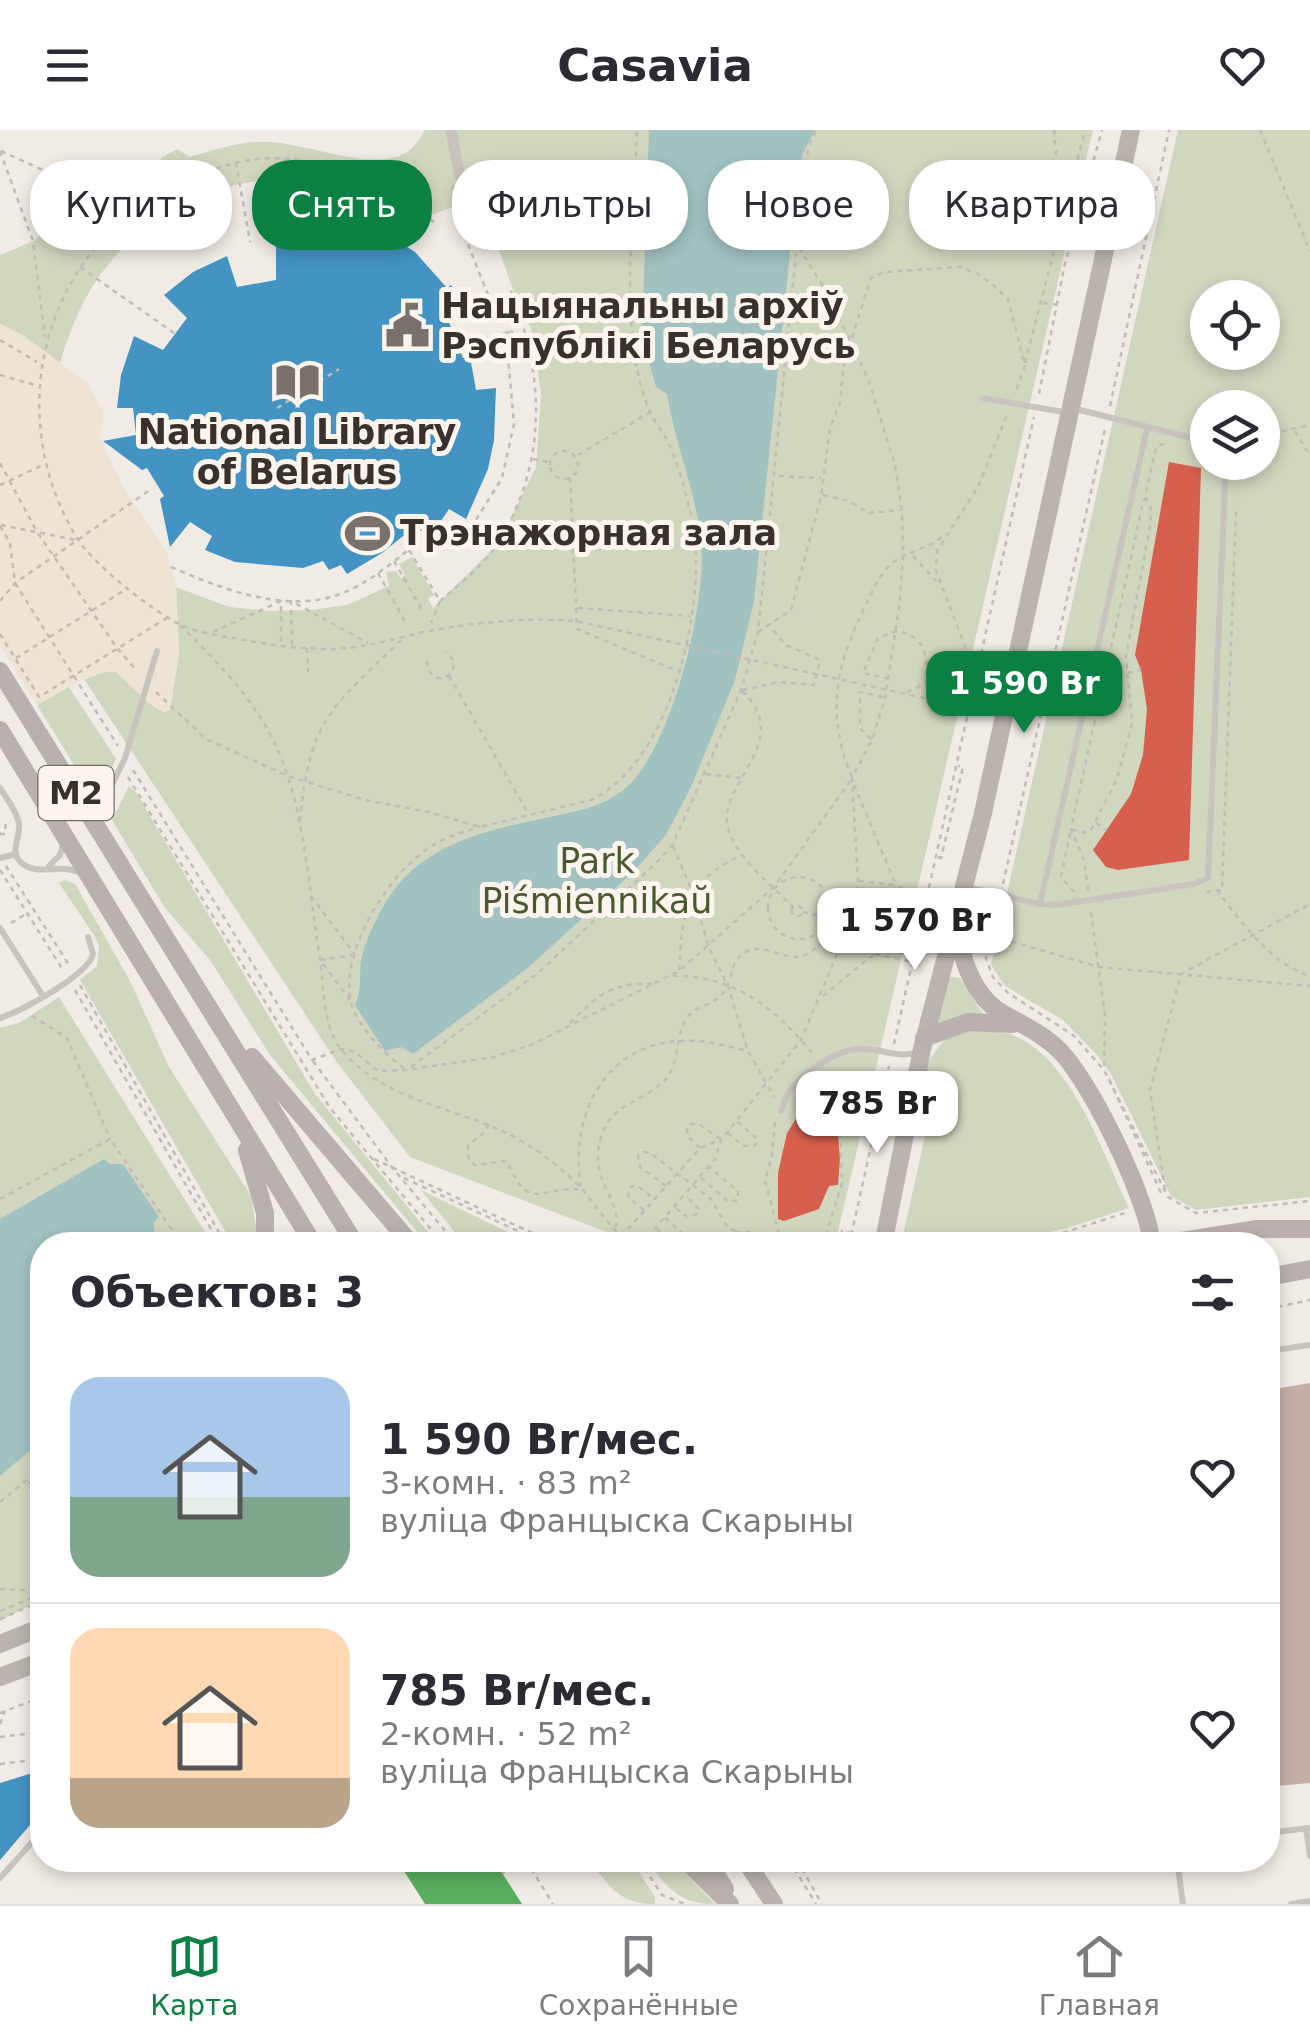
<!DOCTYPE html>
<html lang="ru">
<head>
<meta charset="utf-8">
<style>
	body { margin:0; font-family:"DejaVu Sans",sans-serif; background:#f7f7f7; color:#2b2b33; height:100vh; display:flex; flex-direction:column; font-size:38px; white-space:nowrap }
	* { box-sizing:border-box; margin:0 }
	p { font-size:32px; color:#7c7c81 }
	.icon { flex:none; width:55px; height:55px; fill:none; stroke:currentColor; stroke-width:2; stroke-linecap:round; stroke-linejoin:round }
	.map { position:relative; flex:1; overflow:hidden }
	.panel { position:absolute; left:30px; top:1102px; width:1250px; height:640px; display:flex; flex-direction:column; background:#fff; border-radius:40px; box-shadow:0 5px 15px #0003 }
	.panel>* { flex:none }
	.top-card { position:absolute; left:30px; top:30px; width:1250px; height:90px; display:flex; gap:20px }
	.tools { position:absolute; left:1190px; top:150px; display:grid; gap:20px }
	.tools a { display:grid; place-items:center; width:90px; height:90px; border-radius:50%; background:#fff; box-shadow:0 5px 15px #0003; font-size:50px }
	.price { position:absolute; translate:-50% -85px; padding:0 22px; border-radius:20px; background:#fff; color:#222; font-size:32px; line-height:65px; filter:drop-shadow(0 2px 5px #0008) }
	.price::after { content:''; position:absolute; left:50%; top:60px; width:30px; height:22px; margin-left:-15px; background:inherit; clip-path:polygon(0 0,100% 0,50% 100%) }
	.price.on { background:#0b8043; color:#fff }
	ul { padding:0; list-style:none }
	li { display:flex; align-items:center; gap:30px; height:250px; padding:0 40px }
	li+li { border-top:2px solid #e1e1e2 }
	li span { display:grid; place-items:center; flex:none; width:280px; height:200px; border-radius:30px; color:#555 }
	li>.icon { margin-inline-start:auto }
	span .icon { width:120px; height:120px; fill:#fffc; stroke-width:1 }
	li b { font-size:42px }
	h2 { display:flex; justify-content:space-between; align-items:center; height:120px; padding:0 40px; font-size:42px }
	.pill { padding:0 35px; border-radius:40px; background:#fff; box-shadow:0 5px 15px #0003; font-size:35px; line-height:90px }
	.pill.on { background:#0b8043; color:#fff }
	header { display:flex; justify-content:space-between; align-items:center; height:130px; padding:0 40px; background:#fff; font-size:45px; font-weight:700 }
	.tabs { display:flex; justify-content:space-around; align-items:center; height:140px; border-top:2px solid #e1e1e2; background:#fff; font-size:28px; color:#7c7c81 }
	.tabs a { display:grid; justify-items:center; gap:5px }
	.tabs .on { color:#0b8043 }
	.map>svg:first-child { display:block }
</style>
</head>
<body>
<header><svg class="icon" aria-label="menu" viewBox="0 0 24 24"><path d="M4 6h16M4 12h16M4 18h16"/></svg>Casavia<svg class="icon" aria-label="heart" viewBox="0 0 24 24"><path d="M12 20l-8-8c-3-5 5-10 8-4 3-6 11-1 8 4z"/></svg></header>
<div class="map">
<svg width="1310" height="1774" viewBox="0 0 1310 1774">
	<rect width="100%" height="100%" fill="#f0ebe5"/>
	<path fill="#d1d6bf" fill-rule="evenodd" d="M425 0H1093L835 1115H615L609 1103 410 1027 336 931 84 549 104 542H117L150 574 170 579 179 524 176 457 229 477 270 481 311 480 347 475 389 456 386 442 396 441 401 448 405 445 399 434 412 427 434 465 428 469 433 478 498 414 536 337 541 264 532 201 514 162 480 68 404 94C373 76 342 59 305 52 233 40 152 80 107 136 84 164 70 199 60 233L22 205 0 194V125L33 111 74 77 87 91 140 43 145 46 160 40 161 28 177 19 190 27C215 20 240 11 267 12 306 12 379 46 411 19 417 14 421 6 425 0Z
		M1178 0H1310V1067L1196 1080 1171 1066 1112 946 1099 927 1063 890 1005 856 991 835ZM1208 168H1262V222H1208ZM1208 278H1262V332H1208Z
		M69 557 116 629 96 670 37 575Z
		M129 656 135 661 315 964 439 1115H428L270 925 210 830 165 778 112 690Z
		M65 750 75 754 130 851 169 937 251 1066 257 1103 255 1115H233L80 850 97 836 99 816 94 805 59 753Z
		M944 846 960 848 983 884 953 888 932 900Z
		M59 867 213 1115H42V1469L0 1491V898L19 893Z
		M963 900C975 900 990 899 1002 902 1068 916 1102 1022 1129 1078L1064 1099 989 1115H901L927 997 925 946 929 930 945 909Z
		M421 1060 535 1115H465Z
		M589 1730H631L655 1767V1774C619 1774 610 1757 589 1730Z
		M647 1730H672L715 1774C679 1774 667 1758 647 1730Z"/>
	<path fill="#eee3d5" d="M0 194 22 205 88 253 103 282 100 308 123 357 168 424 176 457 179 525 170 579 165 583 150 574 116 542H104L75 553 37 575 0 515Z"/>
	<path fill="#a1c2c1" d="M649 0H815L803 23 798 46 754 471 735 550 691 657 666 705 634 741 529 837 413 924 401 917 385 921 355 875C362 860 359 847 361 831 366 807 382 775 397 756 439 705 507 697 568 683 591 678 611 672 629 655 673 612 707 473 701 412 696 362 675 314 667 264L656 257 642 207Z
		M104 1029 110 1034H123L159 1087 154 1092V1102L138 1115H42V1310L0 1346V1089Z"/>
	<path fill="#d6604d" d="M1169 332 1201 338 1189 730 1118 740 1106 737 1093 720 1131 664 1143 625 1147 579 1141 540 1135 525Z
		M827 957 837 995 840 1028 838 1055 829 1056 819 1079 784 1091 778 1089V1043L787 1003 811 965 818 958Z"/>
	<path fill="#4393c3" d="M286 70 309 72 355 84 415 122 447 158 451 155 462 173 445 182 463 228 470 227 476 260 496 258 494 310 488 339 466 389 449 379 439 394 434 390 424 403 419 399 408 410 403 406 382 423 347 444 341 435 329 440 323 431 303 438 235 432 205 420 212 406 190 392 170 417 160 369 164 366 147 338 142 340 103 311 136 305 133 278H117L121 245 134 206 163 220 187 188 164 165 193 142 227 126 237 157 276 150V102H284Z
		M42 1640V1681L0 1730V1653Z"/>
	<path fill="#5aae61" d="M397 1730H494L522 1774H425Z"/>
	<path fill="#c3afa7" d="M1310 1253V1653L1276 1656 1272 1640 1268 1641V1260Z"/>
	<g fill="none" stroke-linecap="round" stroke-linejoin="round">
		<path stroke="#c2bbb6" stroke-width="2.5" stroke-dasharray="5 5" stroke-linecap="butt" d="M1054 0 1056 24 1048 44 1050 50 1066 69 1080 72
			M1260 0 1310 121
			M0 21 33 111 45 207
			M1 21 56 46 94 58 161 61
			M236 32 250 112
			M472 55 495 119
			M453 56 467 112 500 195
			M434 92C419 83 406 70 391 61 364 44 322 32 291 29 250 25 218 36 182 53 44 114 0 282 77 408 95 436 151 480 181 495 198 503 220 506 239 509 270 515 306 520 337 519 370 517 402 506 434 500 481 492 529 487 576 491L969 578
			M80 137 174 203
			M1043 173 1058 175
			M447 188 487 169
			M0 210 37 232
			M1025 233 1085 0
			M0 245 35 255
			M1039 264 1065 133 1102 0
			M1110 276 1169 0
			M277 278 339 239
			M1295 301 1310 326
			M1262 306 1310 295
			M550 335a14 14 0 1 1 28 0a14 14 0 1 1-28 0Z
			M578 325 649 283
			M533 329 548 332
			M0 333 37 402 117 518 137 541
			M779 346 821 348
			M570 348 577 499 680 542
			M0 355 43 335
			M823 365 849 371 869 383 900 380
			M1 395 76 410
			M436 395 461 414 502 348 514 294 507 216
			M0 396 10 413 15 453 118 616
			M409 420 440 471 431 493
			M913 426 938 453
			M394 431 423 482
			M171 437C222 459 288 485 343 463 371 452 396 429 420 411
			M378 443 406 493
			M0 471 15 453 150 360
			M440 471C461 453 485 434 500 410 549 327 544 242 509 156
			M578 478 690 486
			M180 495C207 522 235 549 256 581 304 649 306 743 319 822 324 851 322 895 340 918 386 976 469 977 528 1015 545 1025 567 1043 581 1058 598 1078 610 1098 631 1115
			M213 502 281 471V513
			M758 502 791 480 821 367 830 298 840 273 844 232 871 148 884 142 960 137 978 144 994 156 1008 169 1025 235 1015 264
			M0 504 39 567 170 486
			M292 515 291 471 368 513
			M307 518 308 542
			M16 528 128 458
			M427 531C427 554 454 554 454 531L446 521
			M1108 540 1127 543 1141 540
			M449 546 528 683
			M889 549 863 543 878 508 896 501C925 506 928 524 926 551
			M742 560 779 552 814 555 820 530 786 515 770 497
			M742 561C796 612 716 654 728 698 737 729 772 755 793 777
			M156 562 206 609 288 646 365 670 429 682 480 697 591 670C673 632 710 466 691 385 685 361 679 335 668 312 664 303 657 296 652 286 644 269 638 247 635 228 624 154 634 75 637 0
			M907 562 965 534V516L936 441 937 421 978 357 1007 285
			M871 609 860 598V562L883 567
			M133 640 312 930 341 919 355 922 378 941 407 940 538 843 655 734 673 714 741 560 758 502 797 115
			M706 644 742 648
			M128 647 330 978 444 1115
			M852 647C827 588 834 540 862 483 869 468 877 449 889 436 903 422 926 420 942 407
			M854 655 896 755
			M300 691C310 587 331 579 401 510
			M1096 693 1107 700
			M0 704H5L6 691
			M673 716 693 763 709 818 728 856 748 921 774 967
			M938 727 941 728 963 637 958 636
			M6 736 69 835
			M0 740 63 840
			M768 778a31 31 0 1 1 62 0a31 31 0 1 1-62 0Z
			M859 751 896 755 920 767 919 770
			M1003 754 1105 299
			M1088 760 1084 730 1071 699 1144 368
			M1217 760C1241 792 1271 834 1310 846
			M1074 762 1061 747 1071 699 1083 703 1091 700 1117 649 1132 593 1126 526 1150 396 1151 379 1145 366 1156 317 1165 313
			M1206 762 1222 760 1236 379
			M311 766 354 823
			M791.5 781a5.5 5.5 0 1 1 11 0a5.5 5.5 0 1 1-11 0Z
			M997 777 986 828 993 847 1008 863 1073 905 1104 940 1168 1067 1196 1083 1310 1071
			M803 782 849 793
			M1091 782 1105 886 1104 939
			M11 793 26 784
			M992 806 1099 837 1310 856
			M875 824 912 832
			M679 840C683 780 684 753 741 725
			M673 846C735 845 776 879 813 924
			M80 855 226 1115
			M75 860 220 1115
			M823 866 874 824 875 818 919 771
			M350 870 320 830 352 825
			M32 886 67 908 110 1009
			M570 893C598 865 612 852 653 854
			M894 914 1034 287
			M313 931 391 1036 457 1115
			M404 938C386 926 356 895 351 872 340 822 385 751 423 722 439 709 460 703 480 697
			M412 939 494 927 531 915 679 841 774 757 851 650
			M1109 949 1162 1065
			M775 992 772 1026 765 1050 781 1112 776 1115
			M489 994 485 1002 468 1015 469 1031 475 1035 507 1031C529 1082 536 1058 581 1059 569 990 601 916 679 911 703 909 726 916 748 921
			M728 1003 743 1016 756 1015 757 1009 737 991
			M700 1018 688 1007 687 999 691 994H699L720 1009
			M374 1029 558 1115
			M404 1048 548 1115
			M701 1048 729 1072 738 1070V1061L709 1037
			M666 1056 640 1037 638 1026 644 1022 650 1023 711 1069 728 1098 738 1102
			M1165 1060 1150 960 1181 844 1310 774
			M0 1069 110 1009 174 1103 160 1115
			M676 1078 687 1087 698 1084V1078L685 1065
			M644 1080 629 1068 628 1061 632 1056H638L653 1068
			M665 1088 688 1108 690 1115
			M657 1099 675 1115
			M621 1107 700 1018 720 1010
			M782 1111 789 1103 808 1104 810 1115
			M607 1115C636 1078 590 1060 599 1015 607 974 637 975 662 953 681 936 674 909 686 889 694 877 707 876 718 868 734 857 727 834 744 823 761 812 778 827 796 827 810 827 817 813 829 810 846 805 894 822 912 826
			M641 1115 715 1029 721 1010 801 910 850 793 858 751 852 648 872 610 885 568 899 479 903 426 902 380 895 335 869 251 828 164 797 115 796 67 811 9 817 0
			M737 1115 738 1102 759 1103 768 1115
			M823 1115 842 1053 839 976 826 942
			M838 1115 842 1101 850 1103
			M849 1115 889 936
			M1004 1115 1066 1102 1128 1082
			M1034 1115 1064 1108 1066 1102
			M1268 1179 1310 1170
			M28 1352 42 1360
			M0 1372 42 1337
			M0 1459 42 1461
			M0 1481 42 1464
			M0 1489 42 1471
			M0 1583 42 1567
			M0 1594 5 1581
			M0 1607 42 1602
			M0 1634 42 1629
			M526 1730 553 1774
			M639 1730 662 1765 685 1774
			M789 1730 816 1774
			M797 1730 822 1774
			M502 1743 524 1730"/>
		<path stroke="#c9c3be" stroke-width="6" d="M460 219 511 203
			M983 268 1069 283
			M1072 278 1208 312
			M0 658C7 669 16 680 19 693 21 709 6 725 26 736 42 745 62 733 80 743
			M95 690 125 628 157 521
			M0 728 16 724
			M49 736 60 725 63 714
			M966 757 1040 774 1147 299
			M1040 774 1056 775 1194 754 1208 748 1226 332
			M0 798 43 866
			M0 888C21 882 89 844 93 824L88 807
			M781 981C783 975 786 965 791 959 805 942 837 919 860 919 880 918 896 928 916 923
			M1268 1221 1310 1215
			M1306 1698 1310 1726
			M1268 1703 1310 1698
			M1177 1730 1183 1774
			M0 1748 42 1701
			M1291 1774 1310 1771"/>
		<path stroke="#c9c3be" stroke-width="11" d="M451 0 460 46"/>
		<path stroke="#bab3ae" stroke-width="18" d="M883 1115 922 919 983 683 1131 0
			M0 1514 42 1497
			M0 1547 42 1531"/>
		<path stroke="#b8b1ad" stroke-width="18" d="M0 541 356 1115
			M0 600 314 1115
			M953 789C961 823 970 864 1002 883 1023 895 1042 903 1060 921 1092 954 1148 1070 1152 1115
			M924 908 968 892 1012 894
			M252 927 412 1115
			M247 1020 265 1083V1115
			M1157 1115 1257 1099H1310
			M1268 1147 1310 1139
			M685 1730 730 1774
			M707 1730 725 1759
			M745 1730 774 1774"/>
	</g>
	<defs>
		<symbol id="civic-bare" viewBox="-9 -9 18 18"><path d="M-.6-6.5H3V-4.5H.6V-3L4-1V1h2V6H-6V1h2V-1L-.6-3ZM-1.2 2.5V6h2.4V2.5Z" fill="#7a716c" stroke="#fbf5ee" stroke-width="2.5" paint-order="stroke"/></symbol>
		<symbol id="library-bare" viewBox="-9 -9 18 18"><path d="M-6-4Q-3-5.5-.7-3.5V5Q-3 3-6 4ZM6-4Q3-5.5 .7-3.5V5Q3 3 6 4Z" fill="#7a716c" stroke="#fbf5ee" stroke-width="2.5" paint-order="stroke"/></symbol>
		<symbol id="stadium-bare" viewBox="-9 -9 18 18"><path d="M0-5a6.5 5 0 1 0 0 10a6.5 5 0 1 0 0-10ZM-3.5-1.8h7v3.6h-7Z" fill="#7a716c" stroke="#fbf5ee" stroke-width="2.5" paint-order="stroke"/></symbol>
	</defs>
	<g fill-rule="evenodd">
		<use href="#civic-bare" x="376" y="164" width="63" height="63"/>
		<use href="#library-bare" x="266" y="220" width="63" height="63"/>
		<use href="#stadium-bare" x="336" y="372" width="63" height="63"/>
	</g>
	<g text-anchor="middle" stroke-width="10" stroke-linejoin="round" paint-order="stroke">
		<rect fill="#fbf5ee" stroke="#756b66" stroke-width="2.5" x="38.5" y="636" width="75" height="54" rx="8"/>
		<g font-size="32" font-weight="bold" fill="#3b302b">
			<text x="76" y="674">М2</text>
		</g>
		<g font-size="35" font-weight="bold" fill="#3b302b" stroke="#fbf5ee" text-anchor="start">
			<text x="441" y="188">Нацыянальны архіў<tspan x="441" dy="40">Рэспублікі Беларусь</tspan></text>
			<text x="297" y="314" text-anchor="middle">National Library<tspan x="297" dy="40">of Belarus</tspan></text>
			<text x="400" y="415">Трэнажорная зала</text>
		</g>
		<g font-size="35" fill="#4a5a2e" stroke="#fbf5ee">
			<text x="597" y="743">Park<tspan x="597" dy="40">Piśmiennikaŭ</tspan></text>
		</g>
	</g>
</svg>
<div class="tools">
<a><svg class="icon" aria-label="locate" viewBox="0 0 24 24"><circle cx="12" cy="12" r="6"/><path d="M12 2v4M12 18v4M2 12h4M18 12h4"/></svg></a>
<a><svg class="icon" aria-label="layers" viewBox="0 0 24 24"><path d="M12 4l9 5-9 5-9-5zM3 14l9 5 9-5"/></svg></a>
</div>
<b class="price on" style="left:1024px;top:606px">1 590 Br</b>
<b class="price" style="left:915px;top:843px">1 570 Br</b>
<b class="price" style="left:877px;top:1026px">785 Br</b>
<div class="top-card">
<a class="pill">Купить</a>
<a class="pill on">Снять</a>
<a class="pill">Фильтры</a>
<a class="pill">Новое</a>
<a class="pill">Квартира</a>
</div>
<section class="panel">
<h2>Объектов: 3<svg class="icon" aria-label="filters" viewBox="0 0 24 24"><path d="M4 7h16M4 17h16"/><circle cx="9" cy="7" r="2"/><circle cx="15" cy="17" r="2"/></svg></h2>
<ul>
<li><span style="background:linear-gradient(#a9c7e8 60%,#7fa58c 0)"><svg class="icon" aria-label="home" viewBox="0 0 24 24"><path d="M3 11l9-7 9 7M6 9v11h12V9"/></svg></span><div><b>1 590 Br/мес.</b><p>3-комн. · 83 m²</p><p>вуліца Францыска Скарыны</p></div><svg class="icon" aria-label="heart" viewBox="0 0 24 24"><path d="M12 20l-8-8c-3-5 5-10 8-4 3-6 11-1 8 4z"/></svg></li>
<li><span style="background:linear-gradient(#ffd9b3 75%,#b9a48a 0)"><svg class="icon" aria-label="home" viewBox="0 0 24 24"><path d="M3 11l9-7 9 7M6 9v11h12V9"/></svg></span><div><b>785 Br/мес.</b><p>2-комн. · 52 m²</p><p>вуліца Францыска Скарыны</p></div><svg class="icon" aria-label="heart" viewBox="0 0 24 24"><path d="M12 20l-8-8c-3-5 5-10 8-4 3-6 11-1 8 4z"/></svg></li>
</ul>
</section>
</div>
<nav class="tabs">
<a class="on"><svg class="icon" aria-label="map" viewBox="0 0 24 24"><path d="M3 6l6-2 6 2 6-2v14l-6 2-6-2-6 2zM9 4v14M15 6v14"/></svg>Карта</a>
<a><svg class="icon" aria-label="saved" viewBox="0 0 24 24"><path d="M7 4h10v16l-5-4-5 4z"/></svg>Сохранённые</a>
<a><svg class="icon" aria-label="home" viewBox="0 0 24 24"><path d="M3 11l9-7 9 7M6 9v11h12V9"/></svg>Главная</a>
</nav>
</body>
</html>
